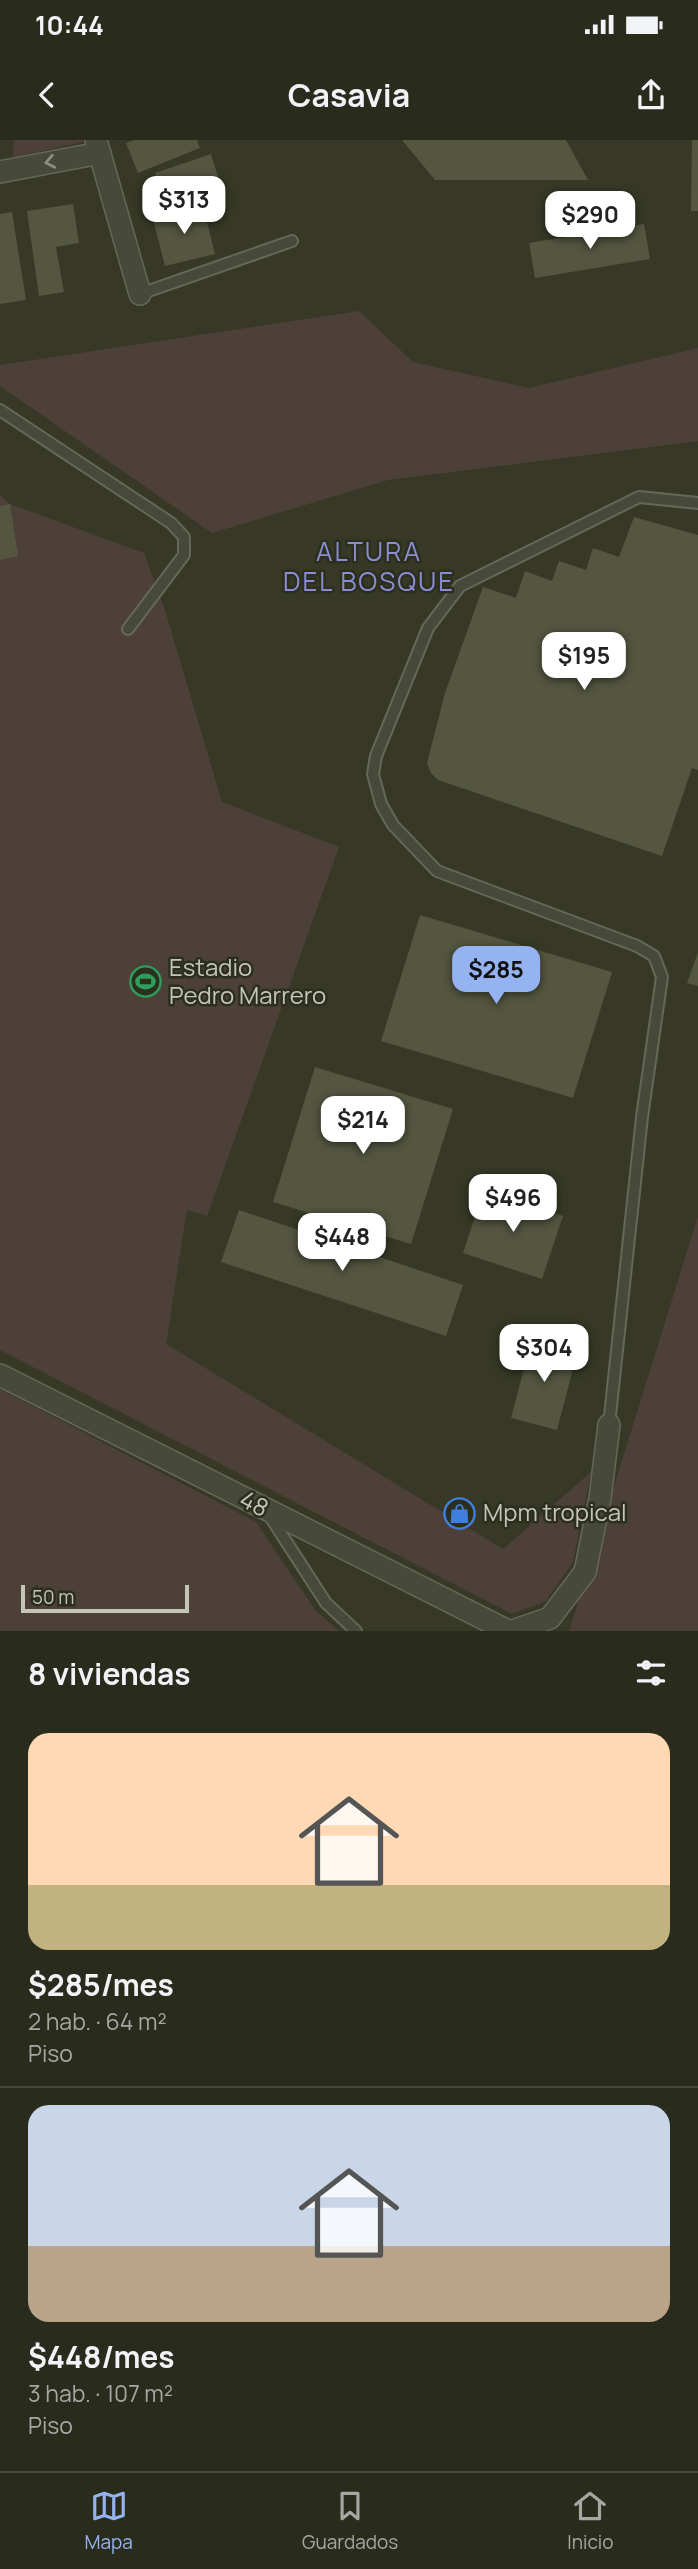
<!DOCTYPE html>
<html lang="es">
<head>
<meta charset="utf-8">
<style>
	body { margin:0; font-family:Manrope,sans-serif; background:#353729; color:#f1f3f6; height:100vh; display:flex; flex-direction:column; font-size:26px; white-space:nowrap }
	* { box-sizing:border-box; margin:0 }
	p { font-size:23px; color:#a5a7a3 }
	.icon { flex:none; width:38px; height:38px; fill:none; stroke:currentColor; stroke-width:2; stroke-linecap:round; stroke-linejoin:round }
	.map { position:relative; height:1491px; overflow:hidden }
	.side { display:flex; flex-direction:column; background:#292b1c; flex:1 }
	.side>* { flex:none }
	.scale { position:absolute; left:21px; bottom:18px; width:168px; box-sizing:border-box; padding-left:7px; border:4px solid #c3c5b5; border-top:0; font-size:19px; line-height:24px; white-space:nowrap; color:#c3c5b5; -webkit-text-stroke:5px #2c2e1e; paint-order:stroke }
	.price { position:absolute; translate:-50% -60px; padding:0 16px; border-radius:14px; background:#fff; color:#222; font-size:23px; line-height:46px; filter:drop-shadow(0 2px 4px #0008) }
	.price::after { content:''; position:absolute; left:50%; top:42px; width:21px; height:16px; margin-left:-10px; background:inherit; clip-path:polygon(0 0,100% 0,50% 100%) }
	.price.active { background:#95b2f1; color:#111 }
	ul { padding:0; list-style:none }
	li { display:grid; align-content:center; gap:14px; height:371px; padding:0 28px }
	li+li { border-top:2px solid #45473b }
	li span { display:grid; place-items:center; height:217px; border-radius:21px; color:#555 }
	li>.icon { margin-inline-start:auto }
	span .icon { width:126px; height:126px; fill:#fffc; stroke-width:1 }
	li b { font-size:30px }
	h2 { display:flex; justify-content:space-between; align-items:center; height:84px; padding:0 28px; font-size:30px }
	.status { display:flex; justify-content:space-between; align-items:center; height:49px; padding:0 35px; background:#292b1c; direction:ltr }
	.status svg { height:19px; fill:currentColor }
	header { display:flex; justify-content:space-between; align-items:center; height:91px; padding:0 28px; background:#292b1c; font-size:32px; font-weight:700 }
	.dock { display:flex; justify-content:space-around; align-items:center; height:98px; border-top:2px solid #45473b; background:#292b1c; font-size:19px; color:#a5a7a3 }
	.dock a { display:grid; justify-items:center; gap:4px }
	.dock .active { color:#95b2f1 }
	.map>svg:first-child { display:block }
</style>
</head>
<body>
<div class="status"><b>10:44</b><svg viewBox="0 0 49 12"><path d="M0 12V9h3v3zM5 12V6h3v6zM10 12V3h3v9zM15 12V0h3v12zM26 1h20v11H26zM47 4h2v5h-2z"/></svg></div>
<header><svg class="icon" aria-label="back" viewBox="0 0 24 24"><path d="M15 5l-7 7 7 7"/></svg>Casavia<svg class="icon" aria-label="share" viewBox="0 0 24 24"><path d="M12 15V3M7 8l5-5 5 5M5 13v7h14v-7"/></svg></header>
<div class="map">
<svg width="698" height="1491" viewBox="0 0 698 1491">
	<rect width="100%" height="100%" fill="#373926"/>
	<path fill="#4c4038" d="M14 0H88L89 1 13 17Z
		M359 171 413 222 529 248 698 208V301L388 340 212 393 0 246V225Z
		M0 355 10 364 144 413 165 470 222 662 339 707 207 1076 187 1070 166 1204 503 1409 591 1332 573 1422 546 1461 512 1474 0 1210Z
		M698 1076V1491H569Z
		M0 1249 256 1382 315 1470 339 1491H0Z"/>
	<path fill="#545640" d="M134 0H197L200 8 138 33 126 3Z
		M402 0H566L588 40H435Z
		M692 0H698V71H691Z
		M211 14 220 43 164 61 155 33Z
		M73 64 79 103 56 107 64 152 39 156 27 71Z
		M203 66 215 114 165 126 153 79Z
		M12 72 26 160 0 164V74Z
		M644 84 650 119 535 138 529 103Z
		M10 364 18 416 0 420V366Z
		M634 377 698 395V630L692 628 662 716 438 640 431 633 427 623 445 553 483 447 516 458 525 431 552 441 559 421 586 430 593 408 619 417Z
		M420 775 612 832 573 958 381 901Z
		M698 812V846L687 843Z
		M315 927 453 969 411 1104 273 1062Z
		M484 1050 563 1076 542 1139 463 1113Z
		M239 1070 463 1145 446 1196 221 1122Z
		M532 1198 578 1210 557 1290 511 1278Z"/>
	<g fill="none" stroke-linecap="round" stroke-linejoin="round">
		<defs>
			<path id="lane" d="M140 154 292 101
				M0 270 171 383 184 397V415L128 489
				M609 1285 642 977 662 837 654 816 637 806 437 731 393 685 381 664 373 634 376 616 428 488 460 446 639 357 698 363
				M269 1375 326 1463 356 1491"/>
			<path id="street" d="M96 0 140 154
				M0 32 100 13
				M0 1235 508 1491
				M512 1491 550 1478 585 1432 600 1358 609 1285"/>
		</defs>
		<use href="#lane" stroke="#656857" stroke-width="14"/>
		<use href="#street" stroke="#656857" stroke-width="24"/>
		<use href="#lane" stroke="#484a39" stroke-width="10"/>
		<use href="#street" stroke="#484a39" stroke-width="21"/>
	</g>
	<defs><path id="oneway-chevron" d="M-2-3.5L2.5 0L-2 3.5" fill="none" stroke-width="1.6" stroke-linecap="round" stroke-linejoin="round" transform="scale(1.75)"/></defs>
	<use stroke="#8c8e7d" href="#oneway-chevron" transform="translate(50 22) rotate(169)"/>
	<defs>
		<symbol id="stadium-ring" viewBox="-11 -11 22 22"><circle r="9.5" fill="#2c2e1e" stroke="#2e9e5b" stroke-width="1.5"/><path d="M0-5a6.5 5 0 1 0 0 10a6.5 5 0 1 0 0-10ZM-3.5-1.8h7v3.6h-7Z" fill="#2e9e5b"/></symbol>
		<symbol id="shop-ring" viewBox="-11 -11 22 22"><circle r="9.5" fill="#2c2e1e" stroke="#3f7fe0" stroke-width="1.5"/><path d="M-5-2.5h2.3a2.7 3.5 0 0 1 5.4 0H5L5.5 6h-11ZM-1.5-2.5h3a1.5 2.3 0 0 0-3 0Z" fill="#3f7fe0"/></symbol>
	</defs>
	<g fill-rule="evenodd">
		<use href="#stadium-ring" x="128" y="824" width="35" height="35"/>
		<use href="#shop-ring" x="442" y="1356" width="35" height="35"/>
	</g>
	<g text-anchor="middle" stroke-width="5" stroke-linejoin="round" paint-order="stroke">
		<g font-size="24" fill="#c3c5b5" stroke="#2c2e1e" text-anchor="start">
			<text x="169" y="836">Estadio<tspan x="169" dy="28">Pedro Marrero</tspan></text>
			<text x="483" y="1381">Mpm tropical</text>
		</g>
		<g font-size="24" fill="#c3c5b5" stroke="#2c2e1e">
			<text transform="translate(254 1364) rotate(27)" y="8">48</text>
		</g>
		<g font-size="26" letter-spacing="2" fill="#8b8dd2" stroke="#2c2e1e">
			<text x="369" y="421">ALTURA<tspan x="369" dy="30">DEL BOSQUE</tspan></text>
		</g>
	</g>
</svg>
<div class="scale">50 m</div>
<b class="price" style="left:184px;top:96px">$313</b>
<b class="price" style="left:590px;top:111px">$290</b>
<b class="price" style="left:584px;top:552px">$195</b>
<b class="price active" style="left:496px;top:866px">$285</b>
<b class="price" style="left:363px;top:1016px">$214</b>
<b class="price" style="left:513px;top:1094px">$496</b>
<b class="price" style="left:342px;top:1133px">$448</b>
<b class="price" style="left:544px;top:1244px">$304</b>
</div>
<section class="side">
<h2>8 viviendas<svg class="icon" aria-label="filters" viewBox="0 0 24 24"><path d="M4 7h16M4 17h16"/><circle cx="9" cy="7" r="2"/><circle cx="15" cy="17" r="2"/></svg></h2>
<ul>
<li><span style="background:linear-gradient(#ffd9b3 70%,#c2b280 0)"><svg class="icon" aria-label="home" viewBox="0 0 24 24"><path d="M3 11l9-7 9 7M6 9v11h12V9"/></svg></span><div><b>$285/mes</b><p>2 hab. · 64 m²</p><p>Piso</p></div></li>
<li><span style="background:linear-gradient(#c9d6e8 65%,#b9a48a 0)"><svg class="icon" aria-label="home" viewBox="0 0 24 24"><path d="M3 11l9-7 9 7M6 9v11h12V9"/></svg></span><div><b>$448/mes</b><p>3 hab. · 107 m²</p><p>Piso</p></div></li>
</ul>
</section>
<nav class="dock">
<a class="active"><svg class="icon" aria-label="map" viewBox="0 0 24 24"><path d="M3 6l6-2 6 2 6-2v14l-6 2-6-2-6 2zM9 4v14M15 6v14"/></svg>Mapa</a>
<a><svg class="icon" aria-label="saved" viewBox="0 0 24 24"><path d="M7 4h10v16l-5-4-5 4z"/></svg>Guardados</a>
<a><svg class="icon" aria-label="home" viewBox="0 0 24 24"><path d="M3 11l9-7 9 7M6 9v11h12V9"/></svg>Inicio</a>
</nav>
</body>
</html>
